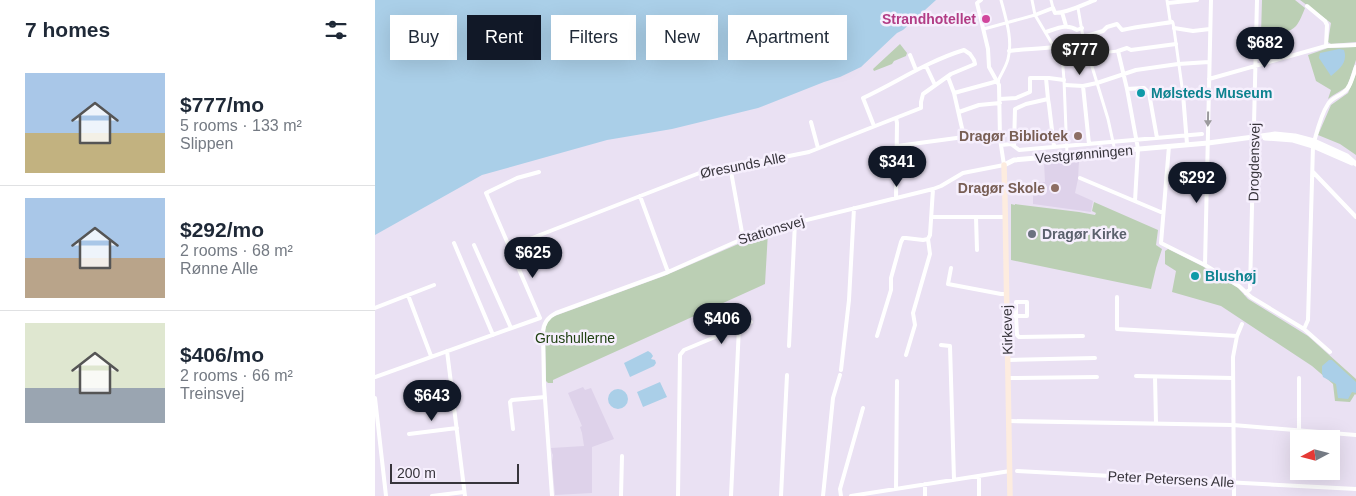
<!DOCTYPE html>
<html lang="en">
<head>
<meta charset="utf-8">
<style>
	body { margin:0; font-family:Helvetica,sans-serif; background:#f6f6f7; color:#1f2937; height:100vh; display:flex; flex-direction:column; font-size:19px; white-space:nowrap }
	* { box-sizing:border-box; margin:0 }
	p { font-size:16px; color:#747a83 }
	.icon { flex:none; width:28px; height:28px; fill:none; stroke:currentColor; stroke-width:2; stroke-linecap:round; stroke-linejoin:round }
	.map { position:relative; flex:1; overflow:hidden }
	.panel { display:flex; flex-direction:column; background:#fff; width:375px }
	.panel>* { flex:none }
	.top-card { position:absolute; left:15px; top:15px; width:475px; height:45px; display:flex; gap:10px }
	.needle { width:32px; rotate:263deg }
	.fabs { position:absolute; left:915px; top:430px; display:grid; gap:10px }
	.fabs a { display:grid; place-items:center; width:50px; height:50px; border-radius:0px; background:#fff; box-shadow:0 5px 20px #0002; font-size:25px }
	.scale { position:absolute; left:15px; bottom:12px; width:129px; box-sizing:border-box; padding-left:5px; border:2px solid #37343b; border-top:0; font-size:14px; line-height:18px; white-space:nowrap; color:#37343b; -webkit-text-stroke:4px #f6effd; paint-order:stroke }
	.price { position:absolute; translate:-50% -42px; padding:0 11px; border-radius:18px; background:#111827; color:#fff; font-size:16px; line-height:32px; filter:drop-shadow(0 1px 2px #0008) }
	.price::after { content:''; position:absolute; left:50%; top:30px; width:15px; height:11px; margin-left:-8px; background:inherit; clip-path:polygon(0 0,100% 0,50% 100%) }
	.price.on { background:#222; color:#fff }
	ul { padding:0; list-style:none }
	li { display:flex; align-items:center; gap:15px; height:125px; padding:0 25px }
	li+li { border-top:1px solid #e0e1e3 }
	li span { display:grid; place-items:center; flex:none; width:140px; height:100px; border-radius:0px; color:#555 }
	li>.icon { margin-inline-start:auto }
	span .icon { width:60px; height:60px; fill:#fffc; stroke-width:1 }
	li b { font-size:21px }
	h2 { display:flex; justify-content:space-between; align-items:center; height:60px; padding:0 25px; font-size:21px }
	.pill { padding:0 18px; border-radius:0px; background:#fff; box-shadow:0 5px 20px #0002; font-size:18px; line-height:45px }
	.pill.on { background:#111827; color:#fff }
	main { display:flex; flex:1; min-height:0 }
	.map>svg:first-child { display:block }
</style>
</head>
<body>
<main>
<section class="panel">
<h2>7 homes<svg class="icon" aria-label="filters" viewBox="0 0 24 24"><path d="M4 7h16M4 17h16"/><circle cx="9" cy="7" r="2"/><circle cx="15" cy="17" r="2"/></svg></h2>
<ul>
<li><span style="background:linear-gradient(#a9c7e8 60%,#c2b280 0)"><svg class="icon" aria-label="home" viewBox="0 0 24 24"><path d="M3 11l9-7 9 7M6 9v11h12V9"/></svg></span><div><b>$777/mo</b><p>5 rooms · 133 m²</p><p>Slippen</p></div></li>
<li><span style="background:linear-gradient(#a9c7e8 60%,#b9a48a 0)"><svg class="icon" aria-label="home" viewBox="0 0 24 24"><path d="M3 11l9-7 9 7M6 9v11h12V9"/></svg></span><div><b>$292/mo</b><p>2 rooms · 68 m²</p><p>Rønne Alle</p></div></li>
<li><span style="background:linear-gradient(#dfe7d0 65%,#9aa5b1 0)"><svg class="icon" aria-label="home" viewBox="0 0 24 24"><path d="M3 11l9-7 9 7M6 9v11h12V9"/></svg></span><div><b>$406/mo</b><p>2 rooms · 66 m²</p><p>Treinsvej</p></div></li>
</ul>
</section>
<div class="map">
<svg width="981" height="496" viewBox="0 0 981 496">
	<rect width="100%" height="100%" fill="#eae1f3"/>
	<path fill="#ded2ea" d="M704 161 703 179 700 193 718 201 716 212 658 204V182H670L669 162Z
		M208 387 210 390 216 388 239 439 217 447V493L180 495 177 462 178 455 177 453 176 448 209 446 207 433 205 427 207 426 193 393Z"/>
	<path fill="#bbcfb4" d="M887 0H920L930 8C928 13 925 21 921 26 914 34 896 36 886 35Z
		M925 0H981V42L956 44 953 42 956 23Z
		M525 44 532 53 531 56 519 61 517 64 499 71 498 69Z
		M981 47V60L972 87 957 96 953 99 956 90 941 81 933 55 953 48Z
		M981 74V155L965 144 943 135 956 105 973 93Z
		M719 202 783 230 781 245 787 249 781 268 776 289 636 260V204L640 205V204L704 212 720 215 721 213 717 211Z
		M393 232 390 284 191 374 178 380V383H173L171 381 170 330 172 323 177 317 289 276 382 236Z
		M793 249 827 266 863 288 873 299 933 336 981 379V395L980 394 975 402 960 401 958 384 937 366 846 306 797 292 801 271 790 264V251Z"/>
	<path fill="#aacfe8" d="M0 0H561L528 30 522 33 486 67 465 77 449 82 383 108 297 129 232 140 107 175 0 235Z
		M964 49 969 50C973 62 965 69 956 76L944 58 945 53Z
		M273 351 276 353 278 356 276 359 280 360 281 363 279 366 255 377 249 363Z
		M954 360H957L981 382V393L977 392 973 399 963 398 961 384 948 377 947 373V366Z
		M285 382 292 397 268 407 262 392Z
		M233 399a10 10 0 1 1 20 0a10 10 0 1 1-20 0Z"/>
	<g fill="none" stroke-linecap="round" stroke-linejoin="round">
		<path stroke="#fff" stroke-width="3" d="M657 0 660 15 679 47 685 52 687 55 689 80 692 155
			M676 0 678 8
			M792 0 795 20 798 23 799 29 808 94
			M703 8 708 37 733 119 740 151
			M609 29 660 15
			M713 56 725 53 743 51
			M623 81C626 74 631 67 633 59 638 40 631 19 626 0"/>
		<path stroke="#fff" stroke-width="4" d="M793 3 822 0
			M932 6 950 21 952 25 951 46
			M687 12 691 26
			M660 15 678 8 680 13C696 12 706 5 720 0
			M799 28 818 31 835 29
			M671 32C681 29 692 23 702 30L707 28
			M708 37 728 31 732 27 742 24 747 30C764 26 780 25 797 22
			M634 51C649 49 664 49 679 47
			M535 55 541 70
			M551 66 560 85
			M573 77 579 93 589 137
			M834 79 951 46 981 45
			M690 85 708 86 722 83 761 70 803 64 834 62
			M708 86 714 144
			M752 89 769 88 774 93
			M579 93 623 81
			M774 93 808 94 834 92
			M774 93 782 138
			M808 94 812 144
			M625 99 641 98 655 92V78H674L689 80
			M673 99 674 105 679 147
			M584 112 604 105 625 103
			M436 122 443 148
			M626 145 636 144 644 150 827 134
			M522 146 589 137 625 139
			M639 146 640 109 651 104 673 99 671 78
			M794 146 786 243 830 265 864 286 876 297 929 329 955 352
			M355 166 368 238
			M164 172 142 178 111 193 165 318
			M938 172 981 217
			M705 178 788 213
			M265 196 293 272
			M521 198 522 123 521 118
			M760 201 763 149 752 89 743 51 752 48 756 50 801 44
			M556 217H631
			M601 217 602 250
			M79 243 118 335
			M99 245 136 328
			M134 247 327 172 355 166 399 159 434 152 546 108V102L548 94 576 74 600 64 599 60 595 54 589 50C553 61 522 82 488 98L499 126
			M830 265 836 0
			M576 268 573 284 626 294H632
			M871 293 875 289 882 0
			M33 295 56 356
			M742 297V329L862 336
			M641 302H652V316H641Z
			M0 308 59 285
			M632 316H641L642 335 644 337 708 336
			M929 329 933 320 938 146C942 132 945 116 953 104 957 98 963 97 969 92 976 87 978 75 981 67
			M502 336 516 290V278L526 242 528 238H531L548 240 553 239
			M566 345 575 346 579 479
			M414 346 420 222
			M72 351 90 496
			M531 355 540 325 538 313 555 254 553 239 555 235 558 189
			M633 360 720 358
			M466 370 474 300 479 208
			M761 376 858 378
			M0 377 165 318
			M780 377 781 423
			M633 378 722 377
			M0 398 11 496
			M634 421 858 425 981 435
			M138 429 135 402 137 400 170 397
			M924 429V378
			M34 434 82 428
			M642 471 981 489
			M604 476V496
			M550 484V496
			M521 489 522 381
			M57 496 89 492
			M177 496 169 385 168 333C168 323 173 317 181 313L293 272 383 232 558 189 566 186 588 173 629 165 625 139 624 85 614 67 613 49 602 3 606 0
			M246 496 247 456
			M303 496 305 355 309 350 376 322
			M356 496 364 327
			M406 496 412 375
			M448 496 458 398 465 375
			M466 496 465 489 488 408
			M476 496 635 471
			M859 496 858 357 862 336 867 324"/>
		<path stroke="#fff" stroke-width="5" d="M890 138 918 140 938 146 977 163
			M629 165 639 160 833 143 900 134 920 136 939 141 972 156 981 164"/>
		<path stroke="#fdecdf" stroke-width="5.5" d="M629 165 630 201 635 496"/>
	</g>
	<defs><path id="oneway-solid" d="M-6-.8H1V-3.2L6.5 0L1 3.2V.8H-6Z" transform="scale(1.25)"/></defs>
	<use fill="#9b9a9d" href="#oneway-solid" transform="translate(833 119) rotate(91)"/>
	<circle fill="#d1479c" stroke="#f6effd" stroke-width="2" cx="611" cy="19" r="5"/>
	<g fill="#0f9aa8" stroke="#f6effd" stroke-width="2">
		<circle cx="766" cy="93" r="5"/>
		<circle cx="820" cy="276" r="5"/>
	</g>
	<g fill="#8d6e63" stroke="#f6effd" stroke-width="2">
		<circle cx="703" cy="136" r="5"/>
		<circle cx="680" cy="188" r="5"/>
	</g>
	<circle fill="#6b7280" stroke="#f6effd" stroke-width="2" cx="657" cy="234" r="5"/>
	<g text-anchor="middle" stroke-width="5" stroke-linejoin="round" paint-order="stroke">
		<g font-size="14" font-weight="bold" fill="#b23c85" stroke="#f6effd" text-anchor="end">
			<text x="601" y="24">Strandhotellet</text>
		</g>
		<g font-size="14" font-weight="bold" fill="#0d838f" stroke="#f6effd" text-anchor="start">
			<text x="776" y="98">Mølsteds Museum</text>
			<text x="830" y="281">Blushøj</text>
		</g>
		<g font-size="14" font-weight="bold" fill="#785e54" stroke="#f6effd" text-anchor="end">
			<text x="693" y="141">Dragør Bibliotek</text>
			<text x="670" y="193">Dragør Skole</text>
		</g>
		<g font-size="14" fill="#37343b" stroke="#f6effd">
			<text transform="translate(709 154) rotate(-5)" y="5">Vestgrønningen</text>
			<text transform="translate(879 162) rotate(-89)" y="5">Drogdensvej</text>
			<text transform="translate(368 165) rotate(-11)" y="5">Øresunds Alle</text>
			<text transform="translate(396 230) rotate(-17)" y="5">Stationsvej</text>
			<text transform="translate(632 330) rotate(-91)" y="5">Kirkevej</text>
			<text transform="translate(796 479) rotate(3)" y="5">Peter Petersens Alle</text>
		</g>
		<g font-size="14" font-weight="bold" fill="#5b616d" stroke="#f6effd" text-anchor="start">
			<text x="667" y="239">Dragør Kirke</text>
		</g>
		<g font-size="14" fill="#204112" stroke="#f6effd">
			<text x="200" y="343">Grushullerne</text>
		</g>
	</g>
</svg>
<div class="fabs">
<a><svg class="needle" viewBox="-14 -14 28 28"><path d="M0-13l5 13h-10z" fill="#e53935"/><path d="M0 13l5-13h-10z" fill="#747a83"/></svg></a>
</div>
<div class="scale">200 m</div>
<b class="price" style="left:890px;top:69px">$682</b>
<b class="price on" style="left:705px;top:76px">$777</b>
<b class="price" style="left:522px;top:188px">$341</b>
<b class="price" style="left:822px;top:204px">$292</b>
<b class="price" style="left:158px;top:279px">$625</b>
<b class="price" style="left:347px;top:345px">$406</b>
<b class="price" style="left:57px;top:422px">$643</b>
<div class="top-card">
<a class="pill">Buy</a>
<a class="pill on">Rent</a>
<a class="pill">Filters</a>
<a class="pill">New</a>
<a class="pill">Apartment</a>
</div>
</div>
</main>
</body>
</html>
